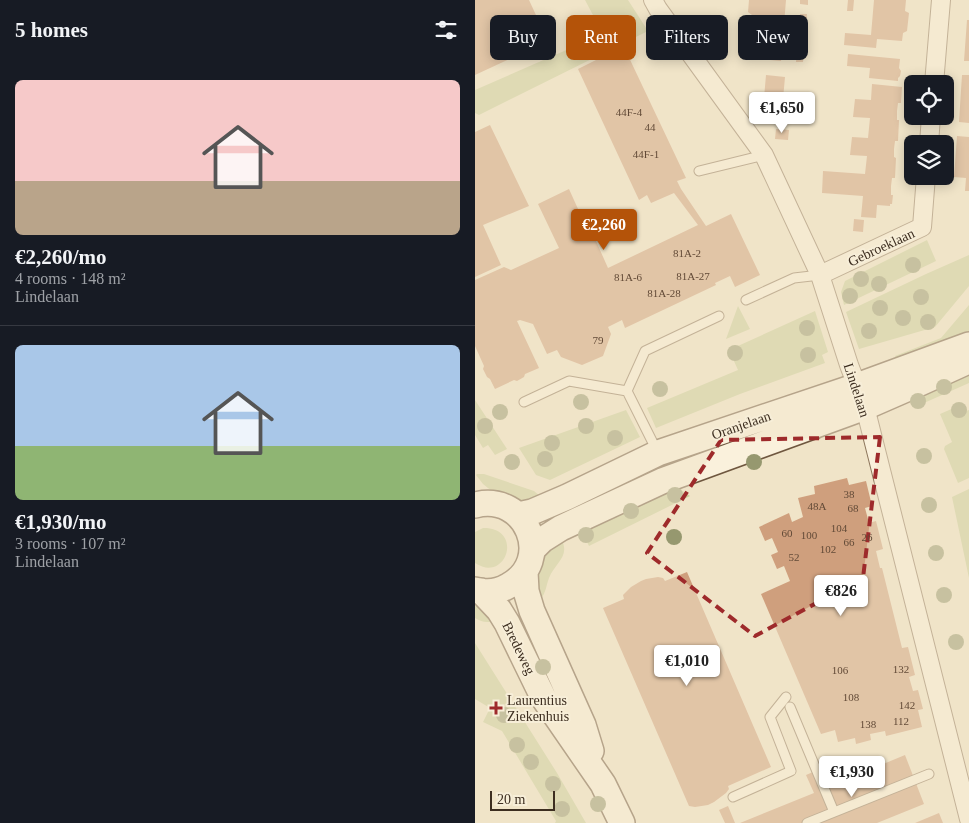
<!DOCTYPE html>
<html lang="en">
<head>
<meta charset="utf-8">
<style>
	body { margin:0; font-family:"Times New Roman",serif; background:#20242c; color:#f1f3f6; height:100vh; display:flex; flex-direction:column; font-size:19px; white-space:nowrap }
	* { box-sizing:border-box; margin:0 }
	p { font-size:16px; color:#9ea1a6 }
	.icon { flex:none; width:28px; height:28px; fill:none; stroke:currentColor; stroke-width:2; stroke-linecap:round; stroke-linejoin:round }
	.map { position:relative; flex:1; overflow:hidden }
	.panel { display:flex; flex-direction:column; background:#171b24; width:475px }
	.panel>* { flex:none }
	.guide { position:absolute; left:15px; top:15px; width:404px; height:45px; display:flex; gap:10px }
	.controls { position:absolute; left:429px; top:75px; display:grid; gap:10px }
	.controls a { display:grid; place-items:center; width:50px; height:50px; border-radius:8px; background:#171b24; box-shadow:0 2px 12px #0003; font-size:25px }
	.scale { position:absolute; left:15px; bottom:12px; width:65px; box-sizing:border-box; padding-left:5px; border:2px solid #3d2e20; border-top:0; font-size:14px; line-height:18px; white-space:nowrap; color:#3d2e20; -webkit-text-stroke:4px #f7eed8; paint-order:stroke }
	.price { position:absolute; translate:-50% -42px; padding:0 11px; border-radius:5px; background:#fff; color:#222; font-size:16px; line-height:32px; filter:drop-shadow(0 1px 2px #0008) }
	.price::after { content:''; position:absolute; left:50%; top:30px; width:15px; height:11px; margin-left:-8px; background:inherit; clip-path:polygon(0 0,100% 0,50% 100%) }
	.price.on { background:#b45309; color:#fff }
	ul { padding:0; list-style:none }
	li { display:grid; align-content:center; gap:10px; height:265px; padding:0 15px }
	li+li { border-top:1px solid #363941 }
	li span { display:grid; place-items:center; height:155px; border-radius:8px; color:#555 }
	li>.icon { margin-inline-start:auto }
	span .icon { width:90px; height:90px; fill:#fffc; stroke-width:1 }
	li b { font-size:21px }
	h2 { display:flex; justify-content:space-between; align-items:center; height:60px; padding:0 15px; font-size:21px }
	.pill { padding:0 18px; border-radius:8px; background:#171b24; box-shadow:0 2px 12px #0003; font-size:18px; line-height:45px }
	.pill.on { background:#b45309; color:#fff }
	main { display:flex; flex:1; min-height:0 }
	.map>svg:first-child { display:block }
</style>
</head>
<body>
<main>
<section class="panel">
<h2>5 homes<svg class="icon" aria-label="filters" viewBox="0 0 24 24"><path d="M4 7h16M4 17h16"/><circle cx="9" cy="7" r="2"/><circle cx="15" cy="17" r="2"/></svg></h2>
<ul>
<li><span style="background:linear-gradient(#f6c9c9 65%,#b9a48a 0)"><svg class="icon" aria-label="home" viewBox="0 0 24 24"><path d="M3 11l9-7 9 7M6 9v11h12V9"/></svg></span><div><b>€2,260/mo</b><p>4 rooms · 148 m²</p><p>Lindelaan</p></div></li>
<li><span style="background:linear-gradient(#a9c7e8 65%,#8fb573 0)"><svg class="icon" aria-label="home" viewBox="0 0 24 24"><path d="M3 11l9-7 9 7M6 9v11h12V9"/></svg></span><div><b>€1,930/mo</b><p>3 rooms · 107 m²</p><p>Lindelaan</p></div></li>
</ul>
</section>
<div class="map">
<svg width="494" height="823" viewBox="0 0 494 823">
	<rect width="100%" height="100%" fill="#f0e4c8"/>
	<path fill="#c9cf9b" d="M110 0H153L173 31 4 115 0 113V90L128 34Z
		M452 240 461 261 369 305 366 292 370 281Z
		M494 255V286L460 327 384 349 371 312 451 274Z
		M494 305V337L422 366 420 356 466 338Z
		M263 306 275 329 251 339Z
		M340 311 353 352 347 355 350 363 265 394 181 428 172 408 263 370 254 350Z
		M494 369V383L440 407 435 396Z
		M0 400 32 449 20 455 13 445 8 448 0 435Z
		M488 404 491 411 494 410V478L483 483 469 449 470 446 477 442 465 414Z
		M151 410 165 437 75 480 61 475 44 448Z
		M2 474H9L59 491 66 497 43 502 23 496 8 484 1 475Z
		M199 485 215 496 114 546 105 528Z
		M494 489V578L477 497Z
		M8 528C49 527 32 584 0 563V532Z
		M86 538C96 557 80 562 74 578 71 586 71 593 65 600L57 589 67 555Z
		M0 599 22 620C13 623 8 623 0 618Z
		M0 643 82 773 111 823H80L81 821 27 731 8 722 15 708 0 699Z"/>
	<path fill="#cf9f7d" d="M0 0H54L73 41 0 75Z
		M274 0H311L306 61 274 58V50L270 47 272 31 276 29 277 15 273 12Z
		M325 0H333V5L325 4Z
		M373 0H379L378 11H372Z
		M399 0H431L430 11 434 13 432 31 428 33 427 41 402 39 401 48 369 45 370 33 396 35Z
		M325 14H332L330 39 323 38Z
		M492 20H494V61H489Z
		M149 47 211 178 202 181 206 189 231 226 256 214 285 275 260 287 255 276 240 283 241 285 150 328 147 320 133 327 136 334 128 356 107 365 86 357 82 350 72 354 58 324 45 320 42 321 64 368 50 374 49 377 42 381 39 380 20 389 15 379 12 377 8 369 9 366 0 346V280L29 267 36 270 84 248 63 204 94 189 108 220 102 223 108 236 117 232 133 268 223 225 199 193 176 203 172 195 164 200 103 69 123 59 122 56 127 53 129 56Z
		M322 50H329L328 62H321Z
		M373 54 425 59 424 68 426 71 425 76 423 78V81L394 78 395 68 372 66Z
		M291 75 310 77 308 99 289 98Z
		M487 75H494V123L484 122Z
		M397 84 427 87 426 103H423L422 111V120H424L423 141H420L419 149V157L421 158 420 178H417L416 186V195H418L417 204H415V206L402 205 401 218 386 217 388 196 347 193 348 171 390 174 392 156 375 155 377 137 393 138 395 118 378 117 380 99 396 100Z
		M292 106 311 107 310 121 291 120Z
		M15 125 54 206 8 225 26 265 0 277V132Z
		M301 129 314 130 313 140 300 139Z
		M482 136 494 137V191H490L491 178 479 177Z
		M379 219 389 220 388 232 378 231Z
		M372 478 374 485 391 481 397 506 390 508 394 523 401 521 408 549 401 551 405 568H407L427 648 433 647 440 675 434 677 438 691 443 690 448 709 443 710 447 727 411 736 410 731 395 734 396 740 381 744 380 738 363 742 360 730 346 734 286 594 315 581 309 566 302 569 296 555 303 552 297 538 290 541 284 527 314 513 317 522 328 517 323 498 340 494 339 486Z
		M212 572 296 767 253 786 254 789 251 793 239 802 233 805 220 807 214 806 128 608 149 599 148 595 156 587 166 581 171 579 183 577 188 578 190 581Z
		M430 755 449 804 402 823H265L339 793 331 775 352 766 360 784Z
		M253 806 260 823H250L244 810Z
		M464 813 468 823H440Z"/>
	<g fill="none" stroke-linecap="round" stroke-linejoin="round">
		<defs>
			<path id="lane" d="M224 171 289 155
				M271 300 319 278 345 275
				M152 391 170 351 244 316
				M152 391 182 451
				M49 402 94 381 152 391
				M315 707 359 812
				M258 797 316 771 295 717 311 697
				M332 823 454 774"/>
			<path id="street" d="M178 0 183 9 289 155 345 275 374 365 390 407 494 819
				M459 84 466 0
				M454 144 456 116
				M345 275 447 227 451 176"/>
			<path id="secondary" d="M0 505C52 492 80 561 33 586 23 592 11 593 0 590
				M43 515 57 512 92 497 183 453 382 386 494 345
				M57 550 67 540 86 528 187 481 390 407 445 383 489 363
				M50 572 51 591 57 611 108 725 116 751
				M6 591 24 610 32 623 68 697 128 784 147 823"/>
		</defs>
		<use href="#lane" stroke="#8d765c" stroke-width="11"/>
		<use href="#street" stroke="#8d765c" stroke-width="20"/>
		<use href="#secondary" stroke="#6f573f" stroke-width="28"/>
		<use href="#lane" stroke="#faf1dc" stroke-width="9"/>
		<use href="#street" stroke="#faf1dc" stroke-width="18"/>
		<use href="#secondary" stroke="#faf1dc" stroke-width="25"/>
	</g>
	<g fill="#96986f">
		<circle cx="438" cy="265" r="8"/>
		<circle cx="386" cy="279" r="8"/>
		<circle cx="404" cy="284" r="8"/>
		<circle cx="375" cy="296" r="8"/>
		<circle cx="446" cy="297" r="8"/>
		<circle cx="405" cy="308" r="8"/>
		<circle cx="428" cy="318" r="8"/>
		<circle cx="453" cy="322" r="8"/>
		<circle cx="332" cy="328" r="8"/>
		<circle cx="394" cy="331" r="8"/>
		<circle cx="260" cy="353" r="8"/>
		<circle cx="333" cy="355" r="8"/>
		<circle cx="469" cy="387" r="8"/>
		<circle cx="185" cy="389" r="8"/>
		<circle cx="443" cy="401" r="8"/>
		<circle cx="106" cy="402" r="8"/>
		<circle cx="484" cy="410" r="8"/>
		<circle cx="25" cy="412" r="8"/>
		<circle cx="10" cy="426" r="8"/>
		<circle cx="111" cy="426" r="8"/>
		<circle cx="140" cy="438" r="8"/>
		<circle cx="77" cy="443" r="8"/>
		<circle cx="449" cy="456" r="8"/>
		<circle cx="70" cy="459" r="8"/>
		<circle cx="37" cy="462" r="8"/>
		<circle cx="279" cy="462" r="8"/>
		<circle cx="200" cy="495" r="8"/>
		<circle cx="454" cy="505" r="8"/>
		<circle cx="156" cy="511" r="8"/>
		<circle cx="111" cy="535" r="8"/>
		<circle cx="199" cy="537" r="8"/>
		<circle cx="461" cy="553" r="8"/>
		<circle cx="469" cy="595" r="8"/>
		<circle cx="481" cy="642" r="8"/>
		<circle cx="68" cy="667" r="8"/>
		<circle cx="29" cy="715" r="8"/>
		<circle cx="42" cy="745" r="8"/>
		<circle cx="56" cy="762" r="8"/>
		<circle cx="78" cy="784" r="8"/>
		<circle cx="123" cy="804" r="8"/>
		<circle cx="87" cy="809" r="8"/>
	</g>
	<path d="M0 0H494V823H0ZM405 437 388 578 280 636 172 553 246 440Z" fill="#f0e4c8" fill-opacity=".55" fill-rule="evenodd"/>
	<path fill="none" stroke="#9e2a2b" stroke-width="4" stroke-dasharray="10 6" stroke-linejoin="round" d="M405 437 388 578 280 636 172 553 246 440Z"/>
	<path fill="#9e2a2b" stroke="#f7eed8" stroke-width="2" d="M18.5 700.5h5v5h5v5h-5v5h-5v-5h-5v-5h5z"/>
	<g text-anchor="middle" stroke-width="4" stroke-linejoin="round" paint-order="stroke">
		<g font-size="11" fill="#624a37">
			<text x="154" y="116">44F-4</text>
			<text x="175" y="131">44</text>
			<text x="171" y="158">44F-1</text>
			<text x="212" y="257">81A-2</text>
			<text x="218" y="280">81A-27</text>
			<text x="153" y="281">81A-6</text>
			<text x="189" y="297">81A-28</text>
			<text x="123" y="344">79</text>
			<text x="374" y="498">38</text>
			<text x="342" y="510">48A</text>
			<text x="378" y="512">68</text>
			<text x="364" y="532">104</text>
			<text x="312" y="537">60</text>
			<text x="334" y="539">100</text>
			<text x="392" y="541">26</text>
			<text x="374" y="546">66</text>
			<text x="353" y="553">102</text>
			<text x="319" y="561">52</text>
			<text x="426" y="673">132</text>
			<text x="365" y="674">106</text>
			<text x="376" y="701">108</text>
			<text x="432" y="709">142</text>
			<text x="426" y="725">112</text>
			<text x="393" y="728">138</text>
		</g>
		<g font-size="14" fill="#3d2e20" stroke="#f7eed8">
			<text transform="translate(406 247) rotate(-25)" y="5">Gebroeklaan</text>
			<text transform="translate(382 390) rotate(72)" y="5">Lindelaan</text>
			<text transform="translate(266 425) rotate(-19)" y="5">Oranjelaan</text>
			<text transform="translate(44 648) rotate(64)" y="5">Bredeweg</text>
		</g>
		<g font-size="14" fill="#3d2e20" stroke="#f7eed8" text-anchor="start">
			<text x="32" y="705">Laurentius<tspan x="32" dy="16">Ziekenhuis</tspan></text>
		</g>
	</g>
</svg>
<div class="controls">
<a><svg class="icon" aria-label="locate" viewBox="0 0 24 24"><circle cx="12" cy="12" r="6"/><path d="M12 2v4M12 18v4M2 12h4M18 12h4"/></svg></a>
<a><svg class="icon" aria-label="layers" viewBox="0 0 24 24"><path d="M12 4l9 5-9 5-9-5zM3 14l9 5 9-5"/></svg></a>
</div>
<div class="scale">20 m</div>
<b class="price" style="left:307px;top:134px">€1,650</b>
<b class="price on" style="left:129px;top:251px">€2,260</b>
<b class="price" style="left:366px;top:617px">€826</b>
<b class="price" style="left:212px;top:687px">€1,010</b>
<b class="price" style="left:377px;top:798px">€1,930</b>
<div class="guide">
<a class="pill">Buy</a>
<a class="pill on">Rent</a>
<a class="pill">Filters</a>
<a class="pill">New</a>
</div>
</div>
</main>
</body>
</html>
